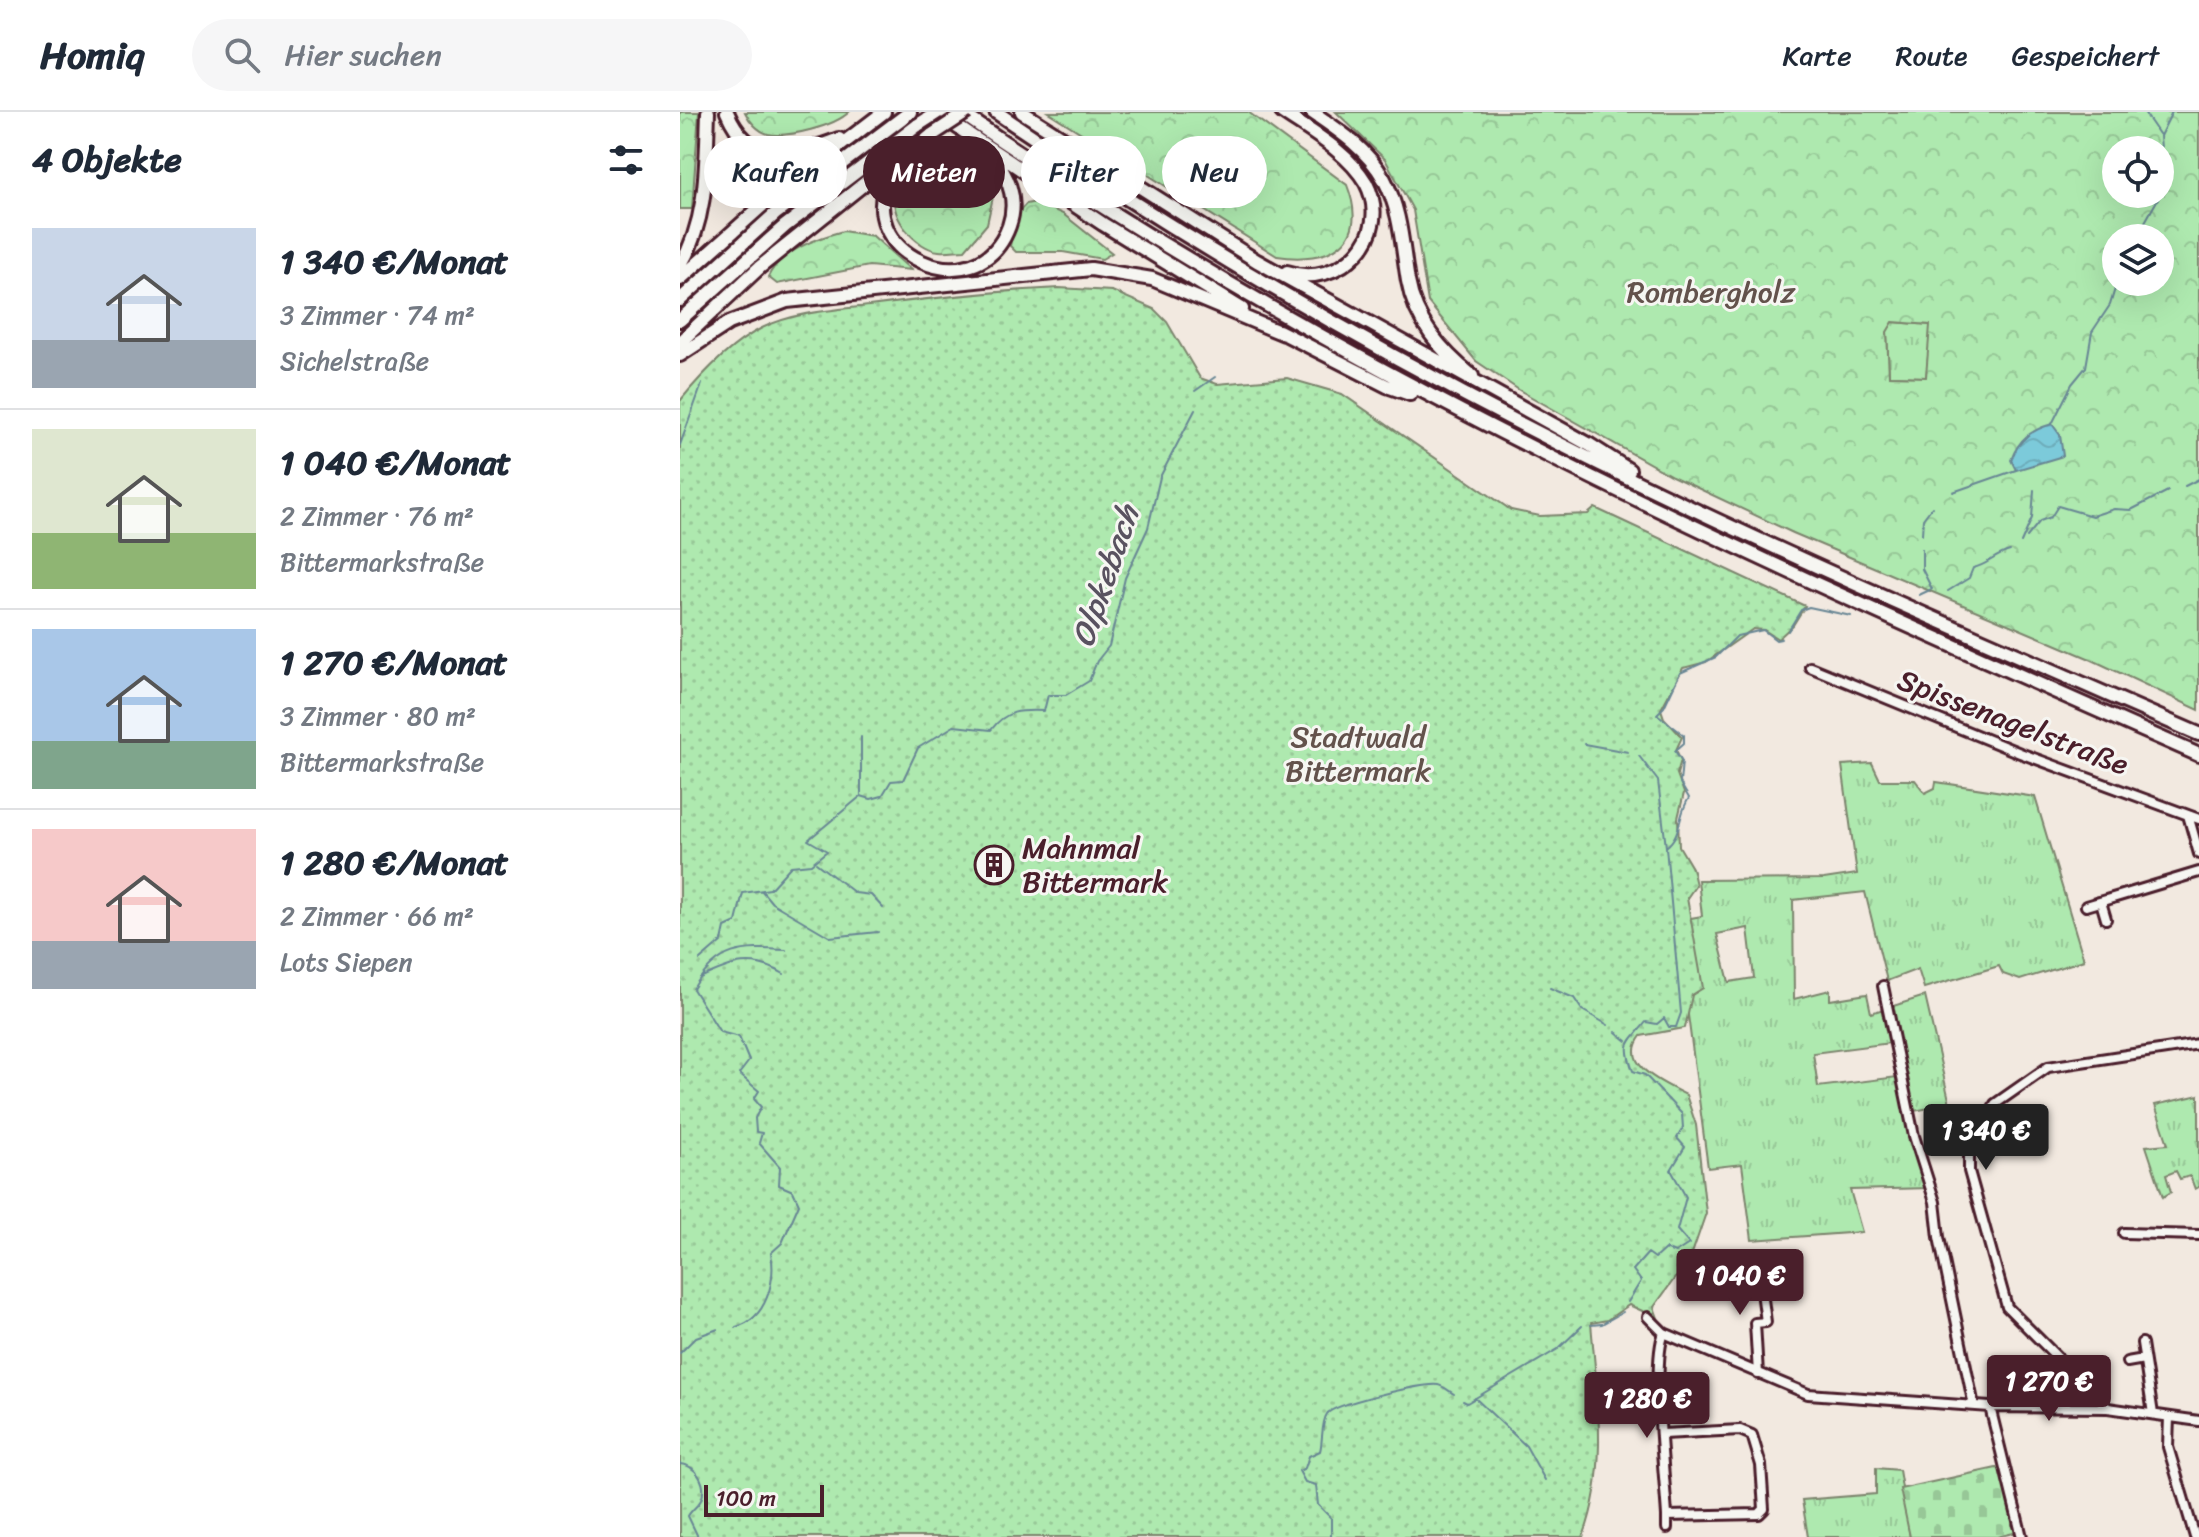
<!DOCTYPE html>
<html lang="de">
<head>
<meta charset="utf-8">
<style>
	body { margin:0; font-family:Sriracha,sans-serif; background:#f6f6f7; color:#1f2937; height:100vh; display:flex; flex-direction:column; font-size:30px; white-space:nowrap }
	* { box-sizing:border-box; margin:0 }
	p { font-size:26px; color:#747a83 }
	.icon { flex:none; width:44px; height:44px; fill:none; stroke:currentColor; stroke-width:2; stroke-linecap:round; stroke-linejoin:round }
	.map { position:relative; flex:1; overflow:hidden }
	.panel { display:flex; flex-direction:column; background:#fff; width:680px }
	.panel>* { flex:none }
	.banner { position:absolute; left:24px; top:24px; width:760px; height:72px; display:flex; gap:16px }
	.fabs { position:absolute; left:1422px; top:24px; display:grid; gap:16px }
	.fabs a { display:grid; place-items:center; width:72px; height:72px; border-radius:50%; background:#fff; box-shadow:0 8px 32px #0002; font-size:40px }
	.scale { position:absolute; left:24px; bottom:20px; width:120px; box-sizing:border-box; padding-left:8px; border:4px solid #4a1f2b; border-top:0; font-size:22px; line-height:28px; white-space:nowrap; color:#4a1f2b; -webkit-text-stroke:6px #f6f6f2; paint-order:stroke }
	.price { position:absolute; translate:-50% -68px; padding:0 18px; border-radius:8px; background:#4a1f2b; color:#fff; font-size:26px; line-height:52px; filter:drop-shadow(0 2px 4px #0008) }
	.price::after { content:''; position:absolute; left:50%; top:48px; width:24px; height:18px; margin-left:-12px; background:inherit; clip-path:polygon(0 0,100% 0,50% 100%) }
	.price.active { background:#222; color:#fff }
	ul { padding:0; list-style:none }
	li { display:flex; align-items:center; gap:24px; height:200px; padding:0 32px }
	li+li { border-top:2px solid #e0e1e3 }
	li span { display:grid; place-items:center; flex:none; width:224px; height:160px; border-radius:0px; color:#555 }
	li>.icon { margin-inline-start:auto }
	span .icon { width:96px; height:96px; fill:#fffc; stroke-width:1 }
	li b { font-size:34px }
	h2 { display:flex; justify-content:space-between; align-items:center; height:96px; padding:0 32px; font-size:34px }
	.chip { padding:0 28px; border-radius:36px; background:#fff; box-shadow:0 8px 32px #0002; font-size:28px; line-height:72px }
	.chip.active { background:#4a1f2b; color:#fff }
	header { display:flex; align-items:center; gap:48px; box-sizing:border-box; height:112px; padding:0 40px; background:#fff; border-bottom:2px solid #e0e1e3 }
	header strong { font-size:38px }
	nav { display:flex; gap:44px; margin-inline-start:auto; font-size:28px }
	.search { width:560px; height:72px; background:#f6f6f7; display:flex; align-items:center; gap:20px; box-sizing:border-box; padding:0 28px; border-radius:44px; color:#747a83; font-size:30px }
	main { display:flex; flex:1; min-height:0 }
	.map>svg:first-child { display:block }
</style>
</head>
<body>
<header>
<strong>Homiq</strong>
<div class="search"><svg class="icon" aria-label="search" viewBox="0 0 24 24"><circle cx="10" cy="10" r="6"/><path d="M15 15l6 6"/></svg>Hier suchen</div>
<nav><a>Karte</a><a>Route</a><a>Gespeichert</a></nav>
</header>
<main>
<section class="panel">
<h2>4 Objekte<svg class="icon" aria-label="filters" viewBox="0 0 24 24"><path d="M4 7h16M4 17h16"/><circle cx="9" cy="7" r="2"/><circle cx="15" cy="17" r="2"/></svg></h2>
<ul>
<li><span style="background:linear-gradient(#c9d6e8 70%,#9aa5b1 0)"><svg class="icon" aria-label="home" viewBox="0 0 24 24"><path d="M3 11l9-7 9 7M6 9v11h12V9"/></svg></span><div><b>1 340 €/Monat</b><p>3 Zimmer · 74 m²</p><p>Sichelstraße</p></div></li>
<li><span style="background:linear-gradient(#dfe7d0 65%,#8fb573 0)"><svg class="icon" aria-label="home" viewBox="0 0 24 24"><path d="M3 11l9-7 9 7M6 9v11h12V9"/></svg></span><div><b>1 040 €/Monat</b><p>2 Zimmer · 76 m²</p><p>Bittermarkstraße</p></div></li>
<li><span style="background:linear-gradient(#a9c7e8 70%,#7fa58c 0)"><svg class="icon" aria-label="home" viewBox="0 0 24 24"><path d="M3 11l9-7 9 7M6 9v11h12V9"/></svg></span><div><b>1 270 €/Monat</b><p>3 Zimmer · 80 m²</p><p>Bittermarkstraße</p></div></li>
<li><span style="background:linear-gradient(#f6c9c9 70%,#9aa5b1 0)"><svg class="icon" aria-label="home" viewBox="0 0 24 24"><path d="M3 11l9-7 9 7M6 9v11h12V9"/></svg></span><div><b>1 280 €/Monat</b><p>2 Zimmer · 66 m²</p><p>Lots Siepen</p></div></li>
</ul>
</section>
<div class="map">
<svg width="1519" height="1425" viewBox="0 0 1519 1425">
	<defs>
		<pattern id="grass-tufts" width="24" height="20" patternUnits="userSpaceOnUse" patternTransform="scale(2)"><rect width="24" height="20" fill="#aee9af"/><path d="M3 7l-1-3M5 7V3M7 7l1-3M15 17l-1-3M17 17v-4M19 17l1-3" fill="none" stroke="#97c797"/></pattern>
		<pattern id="forest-crowns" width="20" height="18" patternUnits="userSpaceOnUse" patternTransform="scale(2)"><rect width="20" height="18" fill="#aee9af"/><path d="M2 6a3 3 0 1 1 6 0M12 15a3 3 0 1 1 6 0" fill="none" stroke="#97c797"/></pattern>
		<pattern id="cemetery-stones" width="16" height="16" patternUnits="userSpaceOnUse" patternTransform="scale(2)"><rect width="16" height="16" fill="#aee9af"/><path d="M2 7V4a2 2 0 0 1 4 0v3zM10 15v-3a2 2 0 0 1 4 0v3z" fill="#97c797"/></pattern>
		<pattern id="park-dots" width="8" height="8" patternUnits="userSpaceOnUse" patternTransform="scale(2)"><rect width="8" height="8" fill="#aee9af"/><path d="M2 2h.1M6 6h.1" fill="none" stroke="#97c797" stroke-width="1.8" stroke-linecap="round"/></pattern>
		<pattern id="water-waves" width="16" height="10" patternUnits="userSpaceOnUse" patternTransform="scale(2)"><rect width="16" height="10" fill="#7ccada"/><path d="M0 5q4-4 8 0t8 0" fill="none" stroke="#6dadbb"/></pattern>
	</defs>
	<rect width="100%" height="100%" fill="#f2e9e0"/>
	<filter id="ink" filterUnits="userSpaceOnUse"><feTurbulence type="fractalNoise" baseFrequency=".0125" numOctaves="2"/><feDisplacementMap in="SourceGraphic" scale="16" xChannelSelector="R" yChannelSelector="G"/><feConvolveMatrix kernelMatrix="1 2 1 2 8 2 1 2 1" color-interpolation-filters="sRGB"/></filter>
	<g filter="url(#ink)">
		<path fill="url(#grass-tufts)" stroke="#7c846d" stroke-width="2" fill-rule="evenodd" d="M1212 210 1251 213 1246 265 1209 264 1207 219Z
			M1192 651 1200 668H1235L1245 681 1255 676 1256 670 1355 685 1404 848 1340 868 1323 862 1319 854 1244 876 1238 857 1207 869 1185 780 1113 788 1114 887 1150 878V888L1187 882 1191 901 1245 884 1270 992 1229 1000 1250 1076 1170 1078 1182 1120 1072 1128 1062 1052 1028 1056 997 819 1011 806 1022 804 1018 768 1144 767 1177 762 1162 653ZM1068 816 1074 866 1049 870 1037 822ZM1210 931 1218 965 1138 975 1133 941Z
			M1519 983V1075L1515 1077 1510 1064 1500 1067 1496 1059 1486 1063 1491 1080 1483 1085 1466 1034 1488 1032 1475 993Z
			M1196 1356 1219 1358 1230 1425H1128L1122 1388 1196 1382Z"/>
		<path fill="url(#forest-crowns)" stroke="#7c846d" stroke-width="2" fill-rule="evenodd" d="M0 0H19L12 97H0Z
			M65 0H169C155 14 108 26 88 22 78 19 69 9 65 0Z
			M368 0H568L667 73C690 132 648 152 597 144Z
			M656 0H1519V598L1408 546 1113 421 992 364 839 278 796 249 748 190 733 98 705 47ZM1436 38H1480V82H1436ZM1436 126H1480V170H1436ZM1213 210 1250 213 1246 265 1209 264 1207 220Z
			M253 47H266L300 60 313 85 307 112 285 138C277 138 268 140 259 139 237 137 209 105 215 83 218 70 227 59 235 50Z
			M356 90 383 102 432 141 422 147 383 140H336L330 134 336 103 346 92Z
			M163 119 193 124 231 158 189 154 97 172 88 165C100 139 137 126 163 119Z"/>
		<path fill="url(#cemetery-stones)" stroke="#7c846d" stroke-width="2" d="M1321 1355 1334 1405 1332 1413 1338 1420 1317 1425H1230L1220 1377Z"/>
		<path fill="url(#park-dots)" stroke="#7c846d" stroke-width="2" d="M379 176 432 179 474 197 487 210 520 266 537 272 607 266 662 282 831 398 860 404 908 402 915 396 1125 494 1113 513 1098 527 1084 518 1073 517 1026 550 1003 556 981 597 984 606 1002 625 996 638 1001 648 997 662 1004 681 998 706 999 734 1012 756 1016 773 1007 786 1023 876 1012 883 1005 916 961 924C938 954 986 972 1006 983L1016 1013 1026 1101 1006 1159 995 1166 974 1195 978 1206 949 1193 927 1208 911 1211C917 1282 929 1357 903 1425H0V289C22 262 50 232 82 216 115 200 153 198 189 194 252 186 316 179 379 176Z"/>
		<path fill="url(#water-waves)" stroke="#688694" stroke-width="2" d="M1372 312 1380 323 1383 344 1336 358 1331 348C1339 327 1351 318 1372 312Z"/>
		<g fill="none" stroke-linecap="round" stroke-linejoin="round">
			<path stroke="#688694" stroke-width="2" d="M1464 0 1479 22
				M1456 126 1484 76 1480 24 1492 0
				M515 279 535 265
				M1372 312 1392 272 1406 255 1412 220 1430 193 1437 170
				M0 333 22 272
				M1505 374 1519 367
				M1273 380 1336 358
				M1242 422 1243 407 1252 395
				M1347 425 1360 409 1371 405 1378 394 1412 404 1434 397 1451 398 1488 379
				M1341 431 1352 406 1354 378
				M1268 479 1289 466 1293 456C1308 453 1314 443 1330 439
				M1239 483 1252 477 1242 457V437
				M1108 519 1121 498 1129 495 1171 504
				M904 632 948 640
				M959 644 978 669 986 735
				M181 683V625
				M136 751 175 781 191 783 203 796
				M82 779 92 791 150 825 198 820
				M20 848 42 829 45 815 56 810 63 781 90 777 111 754 131 752 147 739 128 728 181 684 191 687 202 684 211 669 223 668 238 636 274 614 311 618C326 598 340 598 364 599L368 583H386L409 569 417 549 429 534 445 466 468 416 480 365 515 298
				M20 866C52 851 72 843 104 862
				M870 876 894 886 902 898 928 913
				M936 920 947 929
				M948 1190 961 1169 953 1158 968 1141 975 1146 985 1137 995 1141 1009 1132 997 1118 1006 1085 991 1058 1005 1035 997 1026 1003 1016 1002 1002 965 963 953 959C942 929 949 932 966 910L977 912 984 906 989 915H996L1001 901 986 735C1002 723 998 702 1009 686L1000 671 1002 649 995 639 1004 631V623L977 602 984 595 1000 561 1036 545 1057 524 1083 518 1096 528 1101 527
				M911 1213 922 1212 943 1200
				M56 1215C87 1207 96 1168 91 1141L102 1131 119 1092 113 1079 99 1073 100 1055 79 1031 82 1021 76 1020 75 1006 81 995 74 987 79 979 59 962 69 949 59 925 40 920 13 877C38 835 62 835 106 838
				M0 1241 16 1225 38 1217
				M795 1286 846 1334 865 1368
				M783 1289 787 1291 878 1237 902 1214
				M0 1352C16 1353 28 1372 21 1388 18 1394 11 1398 8 1404L18 1425
				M651 1425V1406L638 1393 636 1373 625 1370 619 1359 625 1356 629 1344 640 1339C643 1328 641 1311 647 1302 653 1292 743 1271 758 1273 763 1274 769 1279 774 1282"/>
			<defs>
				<path id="minor" d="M1130 555 1340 641 1519 707
					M1508 703 1519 742
					M1421 790 1426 807
					M1406 794 1519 760
					M1203 874 1234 1024 1255 1090 1259 1125 1294 1294
					M1444 1121 1519 1123
					M1078 1149 1086 1210 1075 1211 1078 1262
					M968 1205 984 1221 1128 1282 1310 1295 1428 1296 1519 1309
					M1462 1231 1473 1302
					M1447 1250 1464 1247
					M1310 1295 1342 1425
					M1428 1296 1327 1195 1289 1059V1041L1315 992 1368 955 1519 932
					M1489 1305 1488 1335 1515 1425
					M983 1322 1060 1318 1072 1323 1081 1353 1084 1397 1079 1402 987 1404C985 1365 971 1252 984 1221
					M987 1404V1416"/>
				<path id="highway" d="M47 0C70 55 113 45 159 27
					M255 0 423 112 562 197
					M280 0C668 270 1089 453 1519 643
					M316 0C507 131 709 247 916 350 1114 448 1317 534 1519 622
					M342 0 577 149 910 333 949 358
					M602 0C631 20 668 40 686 71 714 124 659 177 607 160
					M632 0C660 19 687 37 704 67 721 99 722 134 728 169 735 209 761 239 792 264
					M252 23C238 35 222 46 212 61 165 140 298 200 329 114 339 86 327 61 309 41
					M0 154C28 107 26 53 28 0
					M0 167 85 91 204 0
					M0 188 95 102 230 0
					M0 208 105 114 238 13
					M599 219 707 274 730 282
					M0 230 80 155 219 44
					M0 243 49 211 107 189 411 157 472 167 604 222"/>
			</defs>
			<use href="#minor" stroke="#4a1f2b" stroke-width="14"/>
			<use href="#highway" stroke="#4a1f2b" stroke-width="18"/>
			<use href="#minor" stroke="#f6f6f2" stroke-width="8"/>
			<use href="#highway" stroke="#f6f6f2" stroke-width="12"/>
			<defs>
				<path id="highway-bridge" d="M238 13 258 0
					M252 23 287 0"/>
			</defs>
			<use href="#highway-bridge" stroke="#4a1f2b" stroke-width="18" stroke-linecap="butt"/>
			<use href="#highway-bridge" stroke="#f6f6f2" stroke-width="12"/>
		</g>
	</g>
	<defs>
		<symbol id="building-ring" viewBox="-11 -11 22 22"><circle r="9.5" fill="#f6f6f2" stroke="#4a1f2b" stroke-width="1.5"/><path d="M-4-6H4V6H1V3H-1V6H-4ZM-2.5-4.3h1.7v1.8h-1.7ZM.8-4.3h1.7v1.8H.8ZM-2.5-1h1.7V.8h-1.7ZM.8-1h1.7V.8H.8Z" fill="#4a1f2b"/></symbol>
	</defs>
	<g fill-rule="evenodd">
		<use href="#building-ring" x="292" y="731" width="44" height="44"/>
	</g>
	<g text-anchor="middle" stroke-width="6" stroke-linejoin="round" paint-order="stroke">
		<g font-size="30" fill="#63524c" stroke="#f6f6f2">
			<text x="1031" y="190">Rombergholz</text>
			<text x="678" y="635">Stadtwald<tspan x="678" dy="34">Bittermark</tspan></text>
		</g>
		<g font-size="30" fill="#4a1f2b" stroke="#f6f6f2">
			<text transform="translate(1333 610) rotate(21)" y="10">Spissenagelstraße</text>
		</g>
		<g font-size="30" fill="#4a1f2b" stroke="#f6f6f2" text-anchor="start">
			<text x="342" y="746">Mahnmal<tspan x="342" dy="34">Bittermark</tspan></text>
		</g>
		<g font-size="32" font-style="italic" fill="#595260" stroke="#f6f6f2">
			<text transform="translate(425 464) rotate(-71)" y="11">Olpkebach</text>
		</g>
	</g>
</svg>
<div class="fabs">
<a><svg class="icon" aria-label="locate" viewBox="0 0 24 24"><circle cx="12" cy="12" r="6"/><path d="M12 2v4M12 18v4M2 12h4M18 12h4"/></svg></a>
<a><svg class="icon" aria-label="layers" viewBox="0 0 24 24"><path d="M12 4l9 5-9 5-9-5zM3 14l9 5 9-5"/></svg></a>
</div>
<div class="scale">100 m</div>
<b class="price active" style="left:1306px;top:1060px">1 340 €</b>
<b class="price" style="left:1060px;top:1205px">1 040 €</b>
<b class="price" style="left:1369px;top:1311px">1 270 €</b>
<b class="price" style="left:967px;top:1328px">1 280 €</b>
<div class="banner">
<a class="chip">Kaufen</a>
<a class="chip active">Mieten</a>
<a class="chip">Filter</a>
<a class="chip">Neu</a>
</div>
</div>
</main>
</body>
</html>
